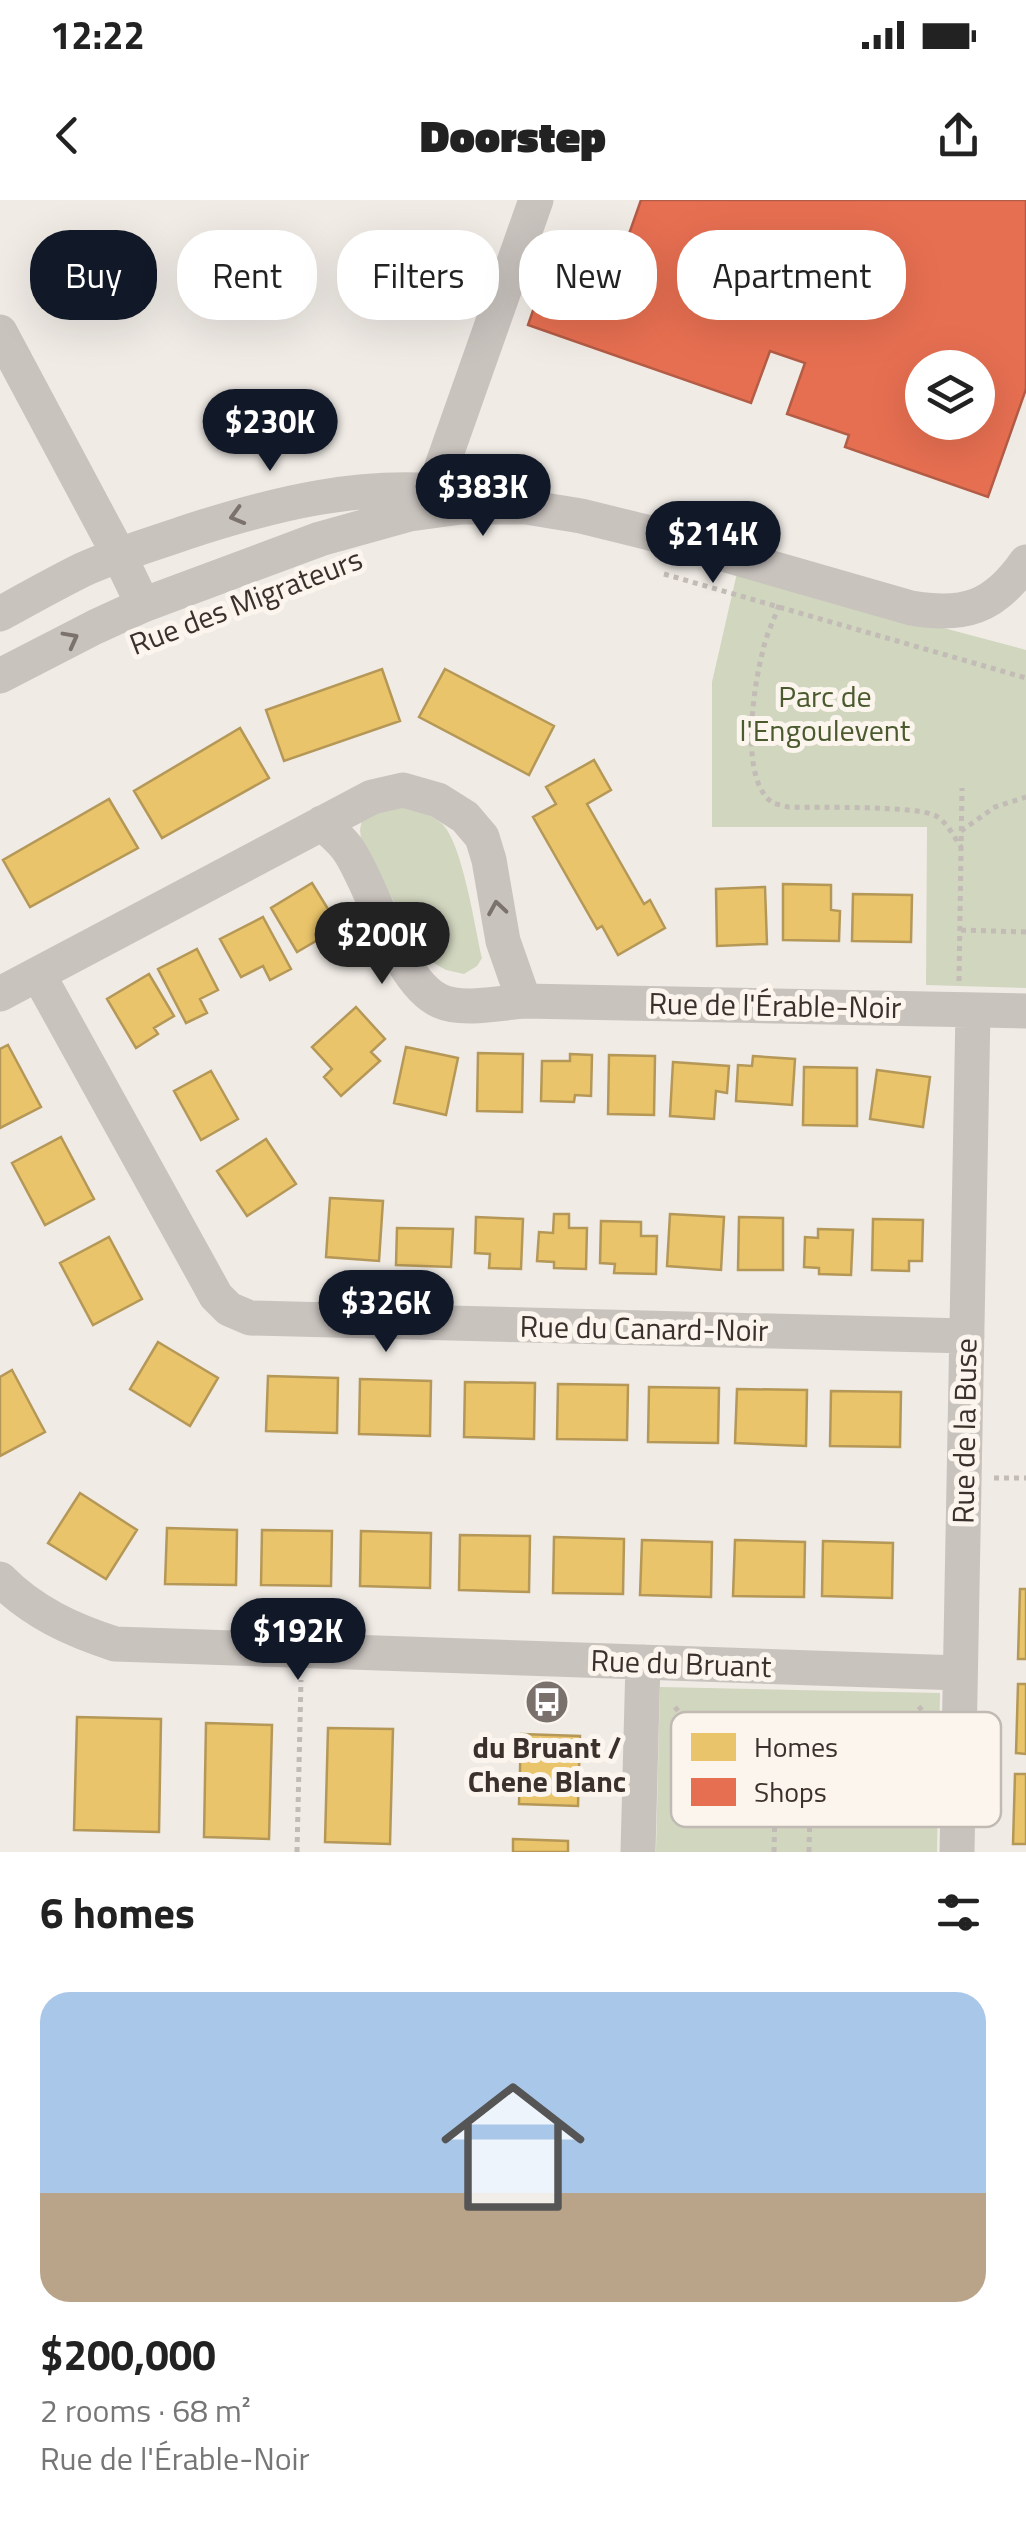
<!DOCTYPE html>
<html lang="en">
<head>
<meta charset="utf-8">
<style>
	body { margin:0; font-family:"Titillium Web",sans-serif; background:#f6f6f6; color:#222; height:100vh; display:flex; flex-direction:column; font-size:38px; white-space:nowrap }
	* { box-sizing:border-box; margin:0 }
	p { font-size:32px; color:#767676 }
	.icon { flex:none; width:55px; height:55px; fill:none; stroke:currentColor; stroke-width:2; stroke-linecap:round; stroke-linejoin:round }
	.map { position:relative; height:1652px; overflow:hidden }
	.panel { display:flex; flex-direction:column; background:#fff; flex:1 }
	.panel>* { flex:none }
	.top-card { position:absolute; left:30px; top:30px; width:968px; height:90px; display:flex; gap:20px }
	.fabs { position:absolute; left:905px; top:150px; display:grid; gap:20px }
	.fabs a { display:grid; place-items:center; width:90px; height:90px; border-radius:50%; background:#fff; box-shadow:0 10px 40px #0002; font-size:50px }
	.price { position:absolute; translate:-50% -85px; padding:0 22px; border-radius:35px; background:#111827; color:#fff; font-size:32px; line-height:65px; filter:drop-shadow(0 2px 5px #0008) }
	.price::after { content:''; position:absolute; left:50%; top:60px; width:30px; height:22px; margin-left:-15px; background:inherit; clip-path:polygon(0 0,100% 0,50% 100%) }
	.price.active { background:#222; color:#fff }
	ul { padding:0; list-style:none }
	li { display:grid; align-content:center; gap:20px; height:530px; padding:0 40px }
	li span { display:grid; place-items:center; height:310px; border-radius:30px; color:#555 }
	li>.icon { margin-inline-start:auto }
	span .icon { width:180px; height:180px; fill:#fffc; stroke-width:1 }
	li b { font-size:42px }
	h2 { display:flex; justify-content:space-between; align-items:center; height:120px; padding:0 40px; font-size:42px }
	.chip { padding:0 35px; border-radius:40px; background:#fff; box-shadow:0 10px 40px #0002; font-size:35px; line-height:90px }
	.chip.active { background:#111827; color:#fff }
	.status { display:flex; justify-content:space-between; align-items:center; height:70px; padding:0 50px; background:#fff; direction:ltr }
	.status svg { height:28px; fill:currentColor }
	header { display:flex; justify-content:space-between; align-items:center; height:130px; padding:0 40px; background:#fff; font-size:45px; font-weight:800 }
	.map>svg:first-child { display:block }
</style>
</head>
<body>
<div class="status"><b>12:22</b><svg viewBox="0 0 49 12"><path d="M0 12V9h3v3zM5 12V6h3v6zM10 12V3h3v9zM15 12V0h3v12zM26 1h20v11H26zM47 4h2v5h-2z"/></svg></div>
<header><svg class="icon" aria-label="back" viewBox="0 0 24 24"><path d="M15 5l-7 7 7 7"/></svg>Doorstep<svg class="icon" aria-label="share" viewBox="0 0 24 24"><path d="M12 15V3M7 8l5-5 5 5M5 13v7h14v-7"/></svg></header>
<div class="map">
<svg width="1026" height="1652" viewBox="0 0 1026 1652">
	<rect width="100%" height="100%" fill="#f0ebe5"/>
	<path fill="#d1d6bf" d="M737 373 1026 450V788L926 785 927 627H712V482Z
		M382 601C402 607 424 609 441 623 462 640 475 728 482 758L477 766 464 774 446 770 427 759 362 646 360 630 363 613Z
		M660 1487 940 1493 937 1652H656Z"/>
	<path fill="#e9c46a" stroke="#b59857" stroke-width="2.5" d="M382 469 400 521 284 561 266 510Z
		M445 469 554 526 529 575 419 517Z
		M240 528 269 578 162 638 134 591Z
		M594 560 611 590 587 604 644 704 650 700 665 728 618 755 602 726 597 729 533 617 556 604 546 587Z
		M109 599 138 648 30 707 3 660Z
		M312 683 344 735 321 750 316 741 297 752 271 708Z
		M783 684 831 685V710L840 711 839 741 783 740Z
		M765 687 767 744 717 746 716 689Z
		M853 694 912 695 911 742 852 741Z
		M263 717 291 769 270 780 263 766 241 777 220 739Z
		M197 749 218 790 200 799 207 813 186 823 158 769Z
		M149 774 174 816 154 828 158 834 136 848 107 799Z
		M356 807 385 839 371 852 380 861 341 896 324 877 332 869 312 847Z
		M8 845 41 907 0 928V849Z
		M406 847 458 858 446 915 394 903Z
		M478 853 523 854 522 912 477 911Z
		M570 854 592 855 591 896 575 895 574 902 541 901 542 861H570Z
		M609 855 655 856 654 915 608 914Z
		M753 856 795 859 792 905 736 901 738 865 752 866Z
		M673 862 729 866 727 893 716 891 714 919 670 916Z
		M804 867 857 868V926L803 925Z
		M877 870 930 877 923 927 870 919Z
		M211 871 238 919 201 940 174 891Z
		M61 937 94 999 45 1025 12 963Z
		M266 939 296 984 247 1016 217 971Z
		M330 998 383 1001 379 1061 326 1057Z
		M554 1014H569V1028H587L586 1069 554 1068V1062L537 1061 539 1032 553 1033Z
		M670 1014 724 1017 721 1070 667 1066Z
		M476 1017 523 1019 521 1069 489 1068 490 1054 475 1053Z
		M739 1017 783 1018V1070H738Z
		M873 1019 923 1020 922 1061H909V1071L872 1070Z
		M601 1021 641 1022V1036H657L656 1074 614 1073 615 1064 600 1063Z
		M397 1028 453 1029 451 1067 396 1065Z
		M818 1029 853 1030 851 1075 819 1074V1068L804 1067 805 1037 818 1038Z
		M109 1037 142 1099 93 1125 60 1063Z
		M158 1142 218 1178 190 1226 130 1189Z
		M12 1170 45 1232 0 1256V1177Z
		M268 1176 338 1178 337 1233 266 1231Z
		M360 1179 431 1181 430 1236 359 1234Z
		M465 1182 535 1183 534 1239 464 1237Z
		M558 1184 628 1185 627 1240 557 1239Z
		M649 1187 719 1188 718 1243 648 1242Z
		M737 1189 807 1190 806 1246 735 1243Z
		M831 1191 901 1192 900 1247 830 1246Z
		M80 1293 137 1330 106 1379 48 1343Z
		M167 1328 237 1330 236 1385 165 1384Z
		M262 1330 332 1331 331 1386 261 1385Z
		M361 1331 431 1333 430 1388 360 1386Z
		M460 1335 530 1336 529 1392 459 1390Z
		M554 1337 624 1339 623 1394 553 1393Z
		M642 1340 712 1342 711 1397 640 1395Z
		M735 1340 805 1342 804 1397 733 1396Z
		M823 1341 893 1343 892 1398 822 1396Z
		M1020 1389H1026V1459H1018Z
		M1018 1484H1026V1554L1016 1553Z
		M77 1517 161 1519 159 1632 74 1630Z
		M206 1523 272 1525 269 1639 204 1637Z
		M328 1528 393 1529 390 1644 325 1642Z
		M521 1534 580 1536 578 1606 519 1604Z
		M1015 1574H1026V1644H1013Z
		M513 1639 568 1641V1652H513Z"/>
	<path fill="#e76f51" stroke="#b35c46" stroke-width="2.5" fill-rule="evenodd" d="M641 0H1026V189L988 297 845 247 849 235 787 214 805 163 770 151 751 203 528 125 556 44 618 65ZM922 168H978V222H922Z"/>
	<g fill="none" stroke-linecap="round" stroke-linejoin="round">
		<path stroke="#c2bbb6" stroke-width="5" stroke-dasharray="5 5" stroke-linecap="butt" d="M664 374 1026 478
			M779 405C774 420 766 435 763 450 754 485 738 580 773 603 776 604 785 606 788 607 817 608 916 605 936 616 947 622 954 637 961 647
			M961 631 995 607 1026 597
			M961 730 1026 732
			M959 781 962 588
			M994 1278H1026
			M675 1507C682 1516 690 1529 700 1536 733 1564 801 1576 841 1561 873 1549 899 1527 924 1505
			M297 1652 301 1480
			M774 1652 776 1565
			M809 1652 811 1568"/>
		<path stroke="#c9c3be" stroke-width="35" d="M0 132 119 355 143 405
			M438 309 437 290 442 266 536 0
			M0 414C27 399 54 384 82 370 115 355 150 345 184 333 272 304 363 281 457 293
			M0 476 95 427 143 405 320 339 410 314 461 307H526L581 316 646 332 911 408C964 417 994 408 1026 362
			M322 623C331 632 343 641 349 651 374 688 398 782 440 801 461 811 501 803 524 801L1026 811
			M38 774 216 1096 229 1109 250 1118 967 1136
			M0 794 372 597 403 590 438 600 465 617 482 637 489 660 503 741 524 801
			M0 1379C32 1412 72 1430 115 1444L960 1473
			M638 1652 643 1462
			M957 1652 973 810"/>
	</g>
	<defs><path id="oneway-chevron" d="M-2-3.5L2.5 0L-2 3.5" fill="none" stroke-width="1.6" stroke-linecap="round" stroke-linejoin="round" transform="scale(2.5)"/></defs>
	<g stroke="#7b726d">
		<use href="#oneway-chevron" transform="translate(237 316) rotate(164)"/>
		<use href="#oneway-chevron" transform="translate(71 439) rotate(-28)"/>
		<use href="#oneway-chevron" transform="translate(497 708) rotate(-99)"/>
	</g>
	<defs>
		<symbol id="bus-disc" viewBox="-11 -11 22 22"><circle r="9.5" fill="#7a716c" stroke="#fbf5ee"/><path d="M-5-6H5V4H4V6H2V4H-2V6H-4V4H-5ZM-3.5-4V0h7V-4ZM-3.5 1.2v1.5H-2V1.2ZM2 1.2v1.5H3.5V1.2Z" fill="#fff"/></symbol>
	</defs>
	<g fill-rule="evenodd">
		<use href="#bus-disc" x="522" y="1477" width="50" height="50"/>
	</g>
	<g text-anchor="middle" stroke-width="10" stroke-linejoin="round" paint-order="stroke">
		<g font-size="30" fill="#3b302b" stroke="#fbf5ee">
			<text transform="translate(246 402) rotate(-21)" y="10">Rue des Migrateurs</text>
			<text transform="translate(775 806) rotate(1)" y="10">Rue de l'Érable-Noir</text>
			<text transform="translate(644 1129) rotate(1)" y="10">Rue du Canard-Noir</text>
			<text transform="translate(965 1231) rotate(-89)" y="10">Rue de la Buse</text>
			<text transform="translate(681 1464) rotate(2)" y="10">Rue du Bruant</text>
		</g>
		<g font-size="30" fill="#4a5a2e" stroke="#fbf5ee">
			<text x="825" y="507">Parc de<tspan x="825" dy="34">l'Engoulevent</tspan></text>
		</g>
		<g font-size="30" font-weight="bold" fill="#3b302b" stroke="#fbf5ee">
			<text x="547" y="1558">du Bruant /<tspan x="547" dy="34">Chene Blanc</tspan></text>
		</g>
	</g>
	<rect x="671" y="1512" width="330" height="115" rx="15" fill="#fbf5ee" stroke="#c1bab4" stroke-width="2.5"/>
	<rect x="691" y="1533" width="45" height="28" fill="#e9c46a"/>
	<rect x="691" y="1578" width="45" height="28" fill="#e76f51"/>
	<g font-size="28" fill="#3b302b">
		<text x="754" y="1557">Homes</text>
		<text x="754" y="1602">Shops</text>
	</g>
</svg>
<div class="fabs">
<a><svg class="icon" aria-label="layers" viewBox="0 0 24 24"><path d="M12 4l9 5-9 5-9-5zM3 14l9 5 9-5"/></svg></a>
</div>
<b class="price" style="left:270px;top:274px">$230K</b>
<b class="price" style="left:483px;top:339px">$383K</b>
<b class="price" style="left:713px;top:386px">$214K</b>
<b class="price active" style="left:382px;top:787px">$200K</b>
<b class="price" style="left:386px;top:1155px">$326K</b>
<b class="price" style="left:298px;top:1483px">$192K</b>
<div class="top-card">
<a class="chip active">Buy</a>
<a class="chip">Rent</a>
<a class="chip">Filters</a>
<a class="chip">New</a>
<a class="chip">Apartment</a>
</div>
</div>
<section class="panel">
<h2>6 homes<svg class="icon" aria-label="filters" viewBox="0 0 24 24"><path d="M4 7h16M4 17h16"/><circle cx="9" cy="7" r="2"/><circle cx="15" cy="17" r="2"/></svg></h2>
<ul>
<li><span style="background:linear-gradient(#a9c7e8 65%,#b9a48a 0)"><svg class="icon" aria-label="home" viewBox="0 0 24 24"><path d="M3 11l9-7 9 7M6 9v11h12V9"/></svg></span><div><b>$200,000</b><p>2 rooms · 68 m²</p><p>Rue de l'Érable-Noir</p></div></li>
</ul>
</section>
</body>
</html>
